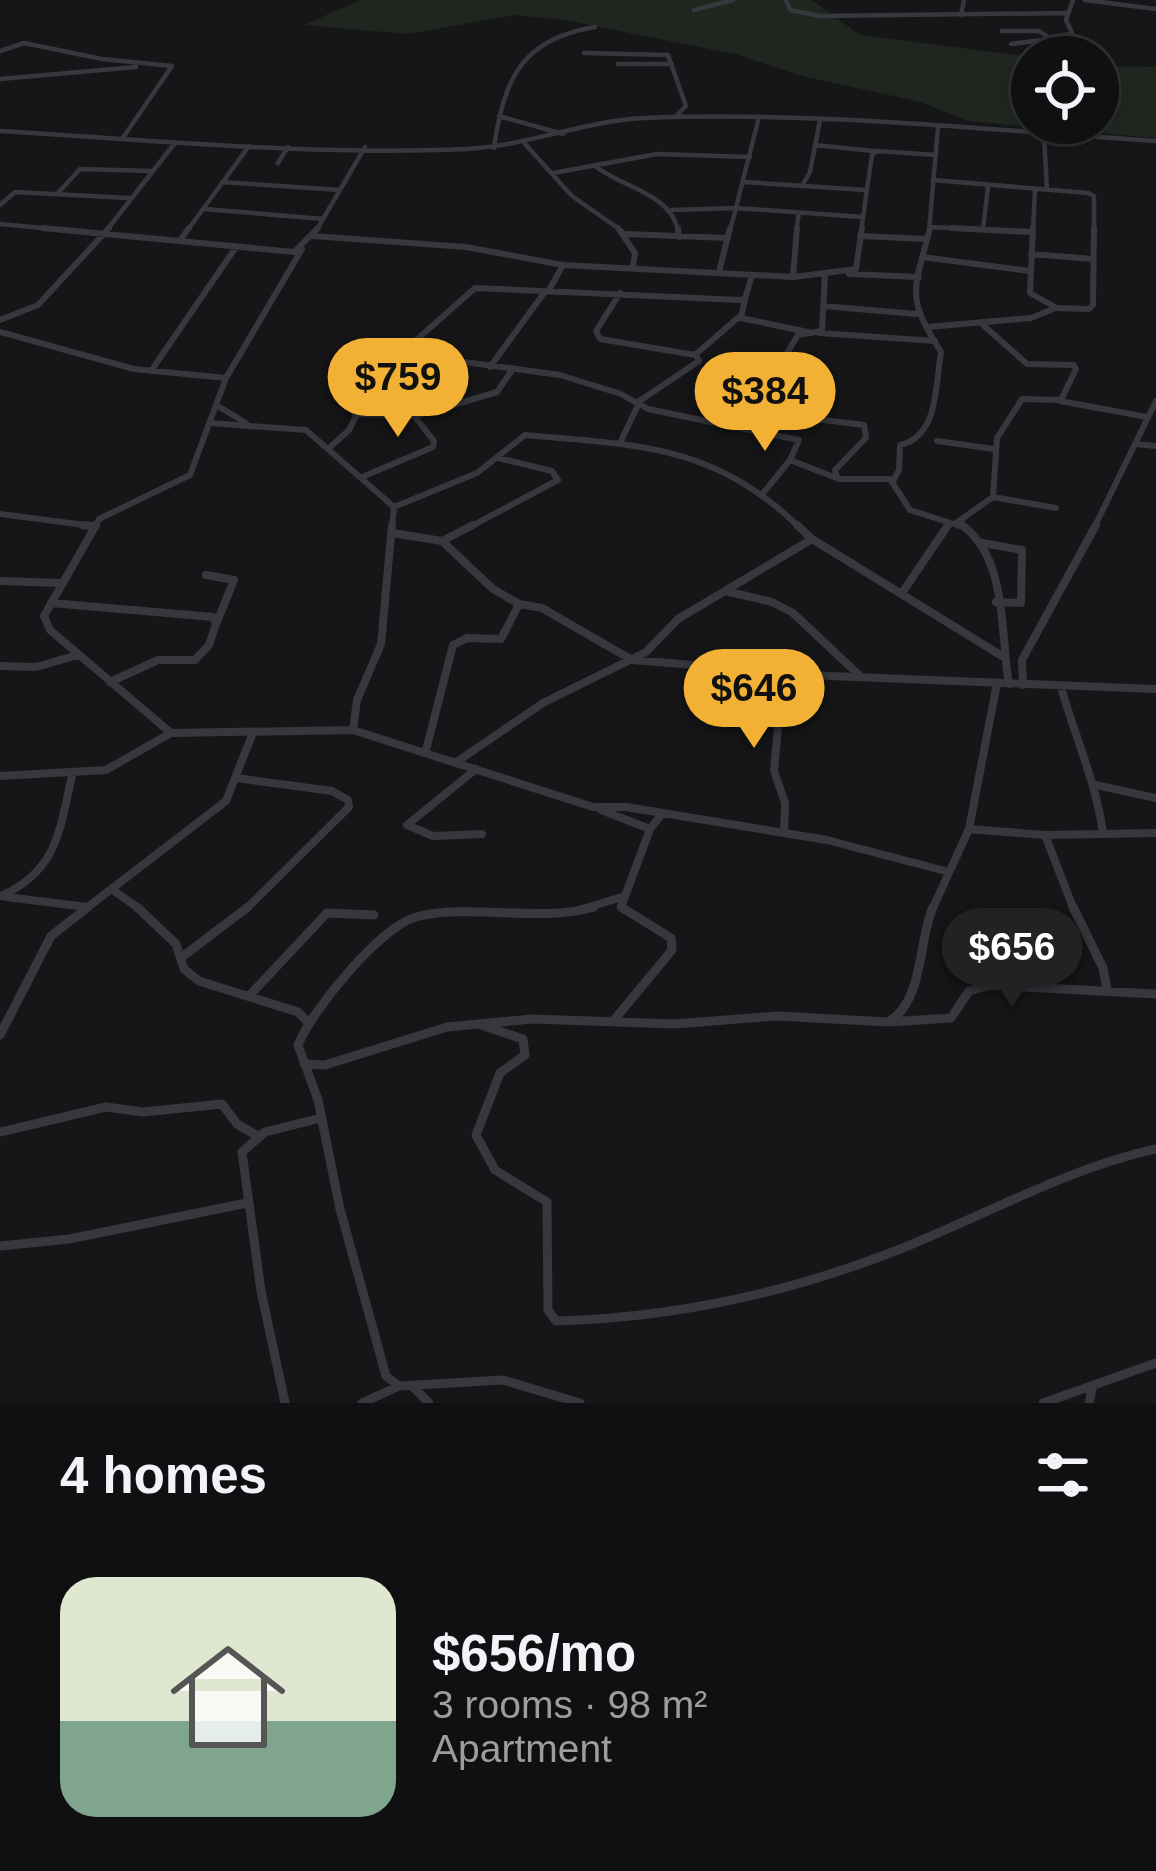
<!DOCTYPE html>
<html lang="en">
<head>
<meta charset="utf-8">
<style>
	body { margin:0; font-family:Helvetica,sans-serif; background:#19191b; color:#f1f3f6; height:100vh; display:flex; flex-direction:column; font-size:45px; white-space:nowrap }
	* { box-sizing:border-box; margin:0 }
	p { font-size:39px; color:#9c9d9f }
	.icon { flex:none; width:66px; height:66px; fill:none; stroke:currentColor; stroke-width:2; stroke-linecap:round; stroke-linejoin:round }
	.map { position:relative; height:1403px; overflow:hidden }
	.side { display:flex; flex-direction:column; background:#101012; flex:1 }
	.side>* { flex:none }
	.tools { position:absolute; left:1011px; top:36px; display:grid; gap:24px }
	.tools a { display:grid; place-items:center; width:108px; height:108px; border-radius:50%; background:#101012; box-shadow:0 3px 9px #0004,0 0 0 3px #303032; font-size:60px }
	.price { position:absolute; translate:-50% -102px; padding:0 27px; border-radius:42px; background:#f2b134; color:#111; font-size:39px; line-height:78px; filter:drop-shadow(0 3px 6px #0008) }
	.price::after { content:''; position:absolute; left:50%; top:72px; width:36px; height:27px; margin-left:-18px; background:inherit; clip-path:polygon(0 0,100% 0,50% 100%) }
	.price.current { background:#222; color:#fff }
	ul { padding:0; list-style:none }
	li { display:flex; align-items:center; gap:36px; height:300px; padding:0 60px }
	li+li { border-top:3px solid #303032 }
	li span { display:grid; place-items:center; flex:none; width:336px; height:240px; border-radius:36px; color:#555 }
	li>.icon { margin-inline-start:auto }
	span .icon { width:144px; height:144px; fill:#fffc; stroke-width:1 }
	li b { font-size:51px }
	h2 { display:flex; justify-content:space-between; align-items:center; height:144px; padding:0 60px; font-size:51px }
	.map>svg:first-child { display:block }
</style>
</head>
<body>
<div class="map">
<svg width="1156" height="1403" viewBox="0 0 1156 1403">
	<rect width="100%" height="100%" fill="#161618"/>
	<path fill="#1e261f" d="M361 0H812L860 35 1032 57V123H1098V66L1156 67V138L967 121 921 102 802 76 735 54 565 20 515 15 407 34 303 25Z"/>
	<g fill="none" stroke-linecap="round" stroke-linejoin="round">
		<path stroke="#37383d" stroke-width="4.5" d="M786 0 790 10 820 16 1068 13
			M1085 0 1156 9
			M694 10 733 0
			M961 15 964 0
			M1002 31H1039L1051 39 1011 44
			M0 51 24 43 102 59 172 66 122 139
			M584 53 668 55 686 106 676 116
			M1070 57 1051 39 1072 33 1066 20 1073 0
			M618 64H672
			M0 79 136 67
			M499 116 563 134
			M0 131C154 140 311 156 466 149 528 146 587 120 645 118 815 111 987 130 1156 141
			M1044 135 1047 190
			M525 144 572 196 622 231
			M815 145 873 151
			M494 148C504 79 521 39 595 27
			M278 163 288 147
			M595 166C621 187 672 194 678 231
			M553 173 657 154 750 157
			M933 180 1088 193 1094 196V231
			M222 182 340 190
			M744 182 865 190
			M802 186 810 172 820 120
			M57 194 80 169 151 171
			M0 205 15 192 128 198
			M205 209 323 219
			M672 210 736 208 862 217
			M0 224 74 231
			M930 227 1012 231
			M983 230 988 186
			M106 231 175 143
			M187 231 249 146
			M316 231 365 147
			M730 231 759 117
			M796 231 799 213
			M861 231 872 155 877 151 936 155
			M929 231 938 127
			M1033 231 1035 190"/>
		<path stroke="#37383d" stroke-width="6" d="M43 228 294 252 318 228
			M618 228 635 253 633 267
			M678 228 679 237
			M952 228 1030 232
			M1033 228 1030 293 1057 308 1089 309 1093 305 1094 228
			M626 234 728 238
			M313 236 466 247 563 265 794 277 856 269 862 228
			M860 236 926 239
			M181 239 189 228
			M1031 254 1093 259
			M922 257 1030 271
			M719 272 730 228
			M849 274 919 277
			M825 275 822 331 798 335 773 376 794 379 800 417 864 425 866 438 835 470 837 477
			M793 276 797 228
			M549 290 563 265
			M620 293 596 331 600 339 695 355 740 316
			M745 299 741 318 808 332
			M823 306 916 314
			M0 320 38 305 109 228
			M927 327 1031 318 1053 309
			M0 332 134 369 226 378
			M819 333 935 341
			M399 353 560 375 621 394 648 409 799 440 790 460 839 479H890L910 510 966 528
			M490 367 544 293
			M151 371 236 247
			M1060 401 1147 417
			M638 402 699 361 696 355
			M216 405 246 423
			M355 414 416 416 497 392 512 370
			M705 421 731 386 762 387 773 376
			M209 423 306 430 394 507 392 528
			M937 441 994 449
			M620 443 639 403
			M1135 444 1156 446
			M328 449 349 430 378 374 475 288 740 300 745 299 752 275
			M362 477 433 447 434 441 415 417
			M893 481 899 470 900 445C939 436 935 386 941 352 905 295 914 291 930 228
			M764 492 790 460
			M993 497 1056 508
			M394 507 477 473 525 435C637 445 715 444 800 528
			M0 514 93 526
			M956 523 993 497 997 438 1022 399 1061 400 1076 369 1074 365 1027 364 982 324
			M94 528 99 519 190 475 226 378 302 249
			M468 528 558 480 552 471 498 458
			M945 528 950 523
			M1094 528 1156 401"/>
		<path stroke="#37383d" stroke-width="8" d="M82 525 93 526
			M96 525 44 616 50 630 171 733
			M797 525 812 539 1002 656
			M962 525C1008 559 1000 633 1009 684
			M392 533 442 541 493 589 519 604 542 608 632 660 830 676 1156 689
			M442 541 473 525
			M982 543 1022 550 1021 603 996 602
			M206 575 234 580 217 622
			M0 581 61 583
			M726 591 772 602 793 613 860 676
			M902 593 948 525
			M51 603 213 617 216 624 209 645 195 660H158L110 682
			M0 666 36 667 78 655
			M783 673 774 771 785 803 784 833
			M1023 685 1022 660 1096 525
			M1061 687C1075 737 1096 782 1103 833
			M353 730 357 700 381 644 392 525
			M426 750 453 645 467 638 501 639 519 604
			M458 761 543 703 646 652 678 619 812 539
			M476 769 407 825 433 836 482 834
			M0 776 106 770 171 733 353 730 593 807H626L827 840 949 872
			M236 778 332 791 348 800 349 807 245 910
			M1096 785 1156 798
			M601 810 650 829
			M969 829 1045 835 1156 833
			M1045 835 1074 910
			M113 890 141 910
			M1 896C60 869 59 828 73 772
			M6 897 87 907
			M84 910 226 801 252 735
			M579 910 622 897
			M624 910 621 907 650 829 662 814
			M932 910 969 829 997 683"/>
		<path stroke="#37383d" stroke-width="9" d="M137 907 176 944 184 969 199 981 298 1012 307 1021
			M1073 907 1103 968 1107 990
			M182 957 248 907
			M250 995 327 913 374 915
			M614 1020 672 950 671 938 621 907
			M889 1022 951 1018 969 991 989 985 1156 994
			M478 1024 523 1039 525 1055 500 1073 476 1135 495 1170 547 1202 548 1310 556 1321C674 1318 788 1293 898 1250 984 1216 1065 1169 1156 1149
			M0 1035 51 936 88 907
			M304 1064 325 1065 447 1027 533 1019 674 1024 777 1016 888 1022C924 1002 918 941 933 907
			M0 1132 106 1107 143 1112 222 1104 237 1124 256 1135
			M0 1246 69 1239 247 1203
			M411 1385 429 1403
			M285 1403 261 1291 242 1152 265 1132 321 1118
			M362 1403 399 1386
			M580 1403 503 1380 399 1386 386 1376 340 1209 318 1100 298 1045C312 1010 380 927 416 917 467 903 542 923 594 907
			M1043 1403 1156 1363
			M1089 1403 1092 1389"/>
	</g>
</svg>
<div class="tools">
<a><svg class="icon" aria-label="locate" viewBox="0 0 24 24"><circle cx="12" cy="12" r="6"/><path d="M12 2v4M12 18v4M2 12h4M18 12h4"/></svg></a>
</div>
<b class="price" style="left:398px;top:440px">$759</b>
<b class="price" style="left:765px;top:454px">$384</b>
<b class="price" style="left:754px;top:751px">$646</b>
<b class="price current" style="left:1012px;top:1010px">$656</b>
</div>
<section class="side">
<h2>4 homes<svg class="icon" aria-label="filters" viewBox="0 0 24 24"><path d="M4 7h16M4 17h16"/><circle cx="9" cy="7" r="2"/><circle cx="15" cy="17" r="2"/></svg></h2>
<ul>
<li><span style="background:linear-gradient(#dfe7d0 60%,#7fa58c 0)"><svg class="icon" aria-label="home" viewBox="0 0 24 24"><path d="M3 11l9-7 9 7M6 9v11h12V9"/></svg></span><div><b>$656/mo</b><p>3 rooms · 98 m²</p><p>Apartment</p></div></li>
</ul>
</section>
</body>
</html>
